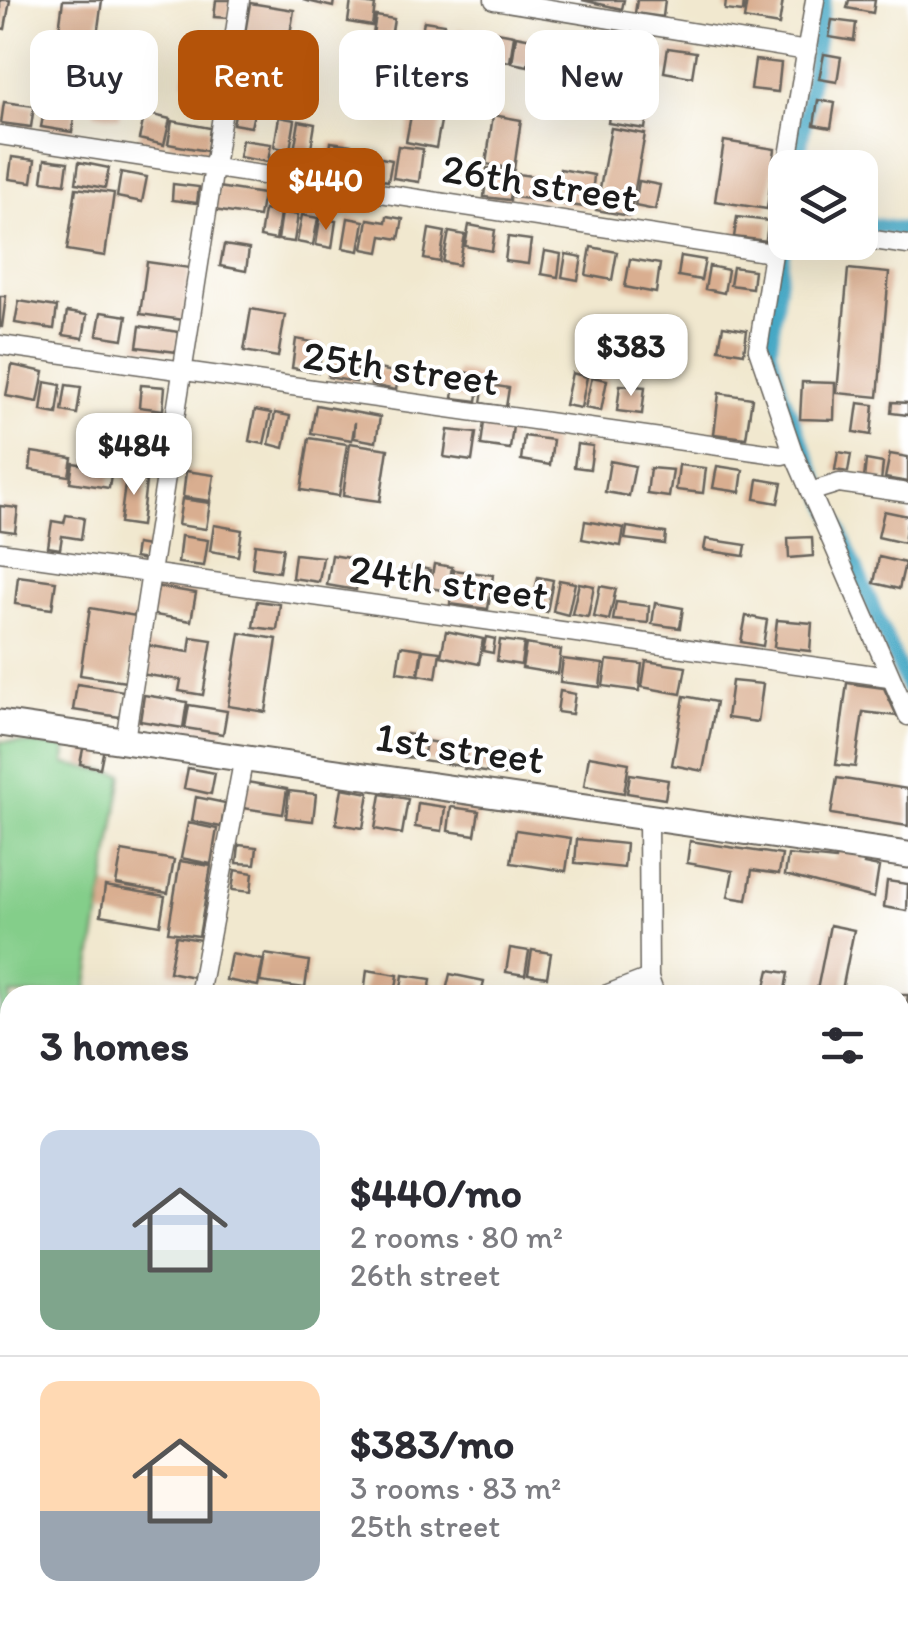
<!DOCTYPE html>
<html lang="en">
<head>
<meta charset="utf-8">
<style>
	body { margin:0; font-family:Itim,sans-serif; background:#f2f2f3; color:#2b2b33; height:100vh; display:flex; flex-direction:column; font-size:38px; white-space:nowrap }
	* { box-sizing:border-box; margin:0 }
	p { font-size:32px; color:#7c7c81 }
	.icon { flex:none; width:55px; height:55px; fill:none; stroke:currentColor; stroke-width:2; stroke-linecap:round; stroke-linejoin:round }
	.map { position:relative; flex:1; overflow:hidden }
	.drawer { position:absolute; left:0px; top:985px; width:910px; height:640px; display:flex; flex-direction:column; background:#fff; border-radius:30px 30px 0 0; box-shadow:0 10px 40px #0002 }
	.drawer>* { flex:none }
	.hud { position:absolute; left:30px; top:30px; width:850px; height:90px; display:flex; gap:20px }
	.tools { position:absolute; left:768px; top:150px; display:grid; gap:20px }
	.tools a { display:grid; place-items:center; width:110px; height:110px; border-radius:20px; background:#fff; box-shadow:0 10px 40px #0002; font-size:50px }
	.price { position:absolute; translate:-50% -85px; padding:0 22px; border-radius:20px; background:#fff; color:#222; font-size:32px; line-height:65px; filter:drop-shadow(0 2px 5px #0008) }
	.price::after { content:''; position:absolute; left:50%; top:60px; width:30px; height:22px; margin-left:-15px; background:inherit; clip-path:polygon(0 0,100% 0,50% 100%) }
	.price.selected { background:#b45309; color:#fff }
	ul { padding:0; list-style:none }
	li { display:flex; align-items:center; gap:30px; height:250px; padding:0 40px }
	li+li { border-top:2px solid #e1e1e2 }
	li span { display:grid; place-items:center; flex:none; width:280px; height:200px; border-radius:20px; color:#555 }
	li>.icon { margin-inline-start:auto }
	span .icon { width:120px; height:120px; fill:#fffc; stroke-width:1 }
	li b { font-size:42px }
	h2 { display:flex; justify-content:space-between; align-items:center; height:120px; padding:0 40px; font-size:42px }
	.chip { padding:0 35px; border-radius:20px; background:#fff; box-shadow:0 10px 40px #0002; font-size:35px; line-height:90px }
	.chip.selected { background:#b45309; color:#fff }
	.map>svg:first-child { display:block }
</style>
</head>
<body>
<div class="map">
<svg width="908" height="1625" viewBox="0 0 908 1625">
	<rect width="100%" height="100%" fill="#fff"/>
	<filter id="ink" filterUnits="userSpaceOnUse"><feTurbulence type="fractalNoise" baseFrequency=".01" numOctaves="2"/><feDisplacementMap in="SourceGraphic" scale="20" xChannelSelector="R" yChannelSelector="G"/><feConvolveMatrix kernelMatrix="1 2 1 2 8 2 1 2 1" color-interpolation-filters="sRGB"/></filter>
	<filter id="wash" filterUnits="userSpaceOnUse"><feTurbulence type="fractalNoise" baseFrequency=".0048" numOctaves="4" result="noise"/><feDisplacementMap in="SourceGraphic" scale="40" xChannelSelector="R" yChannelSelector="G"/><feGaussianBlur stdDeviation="2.25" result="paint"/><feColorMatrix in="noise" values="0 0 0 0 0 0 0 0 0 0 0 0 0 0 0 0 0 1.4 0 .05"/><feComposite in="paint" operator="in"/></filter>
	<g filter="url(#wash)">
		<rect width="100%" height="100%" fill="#f1e8cf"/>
		<path fill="#84ce8a" stroke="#507553" stroke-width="2.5" d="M0 741 66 747 65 764 123 774 86 995H10V1222L0 1220Z"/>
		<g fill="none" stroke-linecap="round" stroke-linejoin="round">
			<path stroke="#45a7c5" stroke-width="15" d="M797 168 824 0
				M860 223 908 231
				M784 242 770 349 782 394 819 483
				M825 496 908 689"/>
			<path stroke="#45a7c5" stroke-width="28" d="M0 1368 10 1367
				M602 1615 612 1625"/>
		</g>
		<g id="blocks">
			<path fill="#d9ae90" d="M0 0H10L5 29 0 28Z
				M63 0H102L97 36 59 30Z
				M216 0H231L229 18 214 17Z
				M303 0H334L333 7Z
				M582 0H624L622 9Z
				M637 0H665L663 17 635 13Z
				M726 0H744L743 12 725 10Z
				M747 0H783L779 25 744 19Z
				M849 0H875L873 13 847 8Z
				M351 1 375 5 372 26 348 22Z
				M250 3 294 10 284 71 240 64Z
				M376 16 394 19 390 43 372 40Z
				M832 20 856 23 854 41 829 37Z
				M424 21 444 24 439 51 419 47Z
				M458 29 478 32 473 60 454 57Z
				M481 29 514 35 510 62 476 56Z
				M591 33 616 38 612 65 586 61Z
				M516 36 532 39 528 66 512 63Z
				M621 37 657 43 645 129 608 123Z
				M668 48 696 52 692 77 664 72Z
				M824 54 841 57 837 82 819 79Z
				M188 58 214 62 210 87 184 82Z
				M755 60 781 63 778 92 751 89Z
				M251 75 275 79 273 96 248 92Z
				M98 89 124 94 119 118 94 113Z
				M415 94 445 100 436 148 406 142Z
				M238 100 256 104 251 127 233 124Z
				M818 100 835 103 831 128 814 125Z
				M4 102 34 106 31 127 1 123Z
				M45 106 75 111 72 132 41 127Z
				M145 113 170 119 164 145 139 139Z
				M493 115 521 120 514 169 486 164Z
				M279 117 295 120 290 150 274 147Z
				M172 121 210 128 207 151 168 144Z
				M299 121 315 124 310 154 294 151Z
				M611 128 645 134 630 216 596 210Z
				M242 140 271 144 268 162 239 157Z
				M724 141 775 149 767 209 715 201Z
				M331 142 352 145 349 165 329 161Z
				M398 146 423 149 419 182 393 178Z
				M355 153 392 160 388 181 351 174Z
				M12 157 35 160 32 182 9 179Z
				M45 159 68 162 65 184 42 181Z
				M79 162 109 168 105 188 76 183Z
				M487 168 513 171 510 200 484 197Z
				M560 169 594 175 591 208 556 203Z
				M121 172 147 177 142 202 117 197Z
				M517 174 554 179 551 202 514 197Z
				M639 181 660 185 655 210 635 206Z
				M173 184 199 187 197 203 172 200Z
				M218 187 263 194 259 217 214 210Z
				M76 188 114 193 105 256 67 250Z
				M264 210 280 213 276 240 260 237Z
				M282 212 298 215 294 242 278 240Z
				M302 215 318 218 313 245 297 242Z
				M387 216 403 219 399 239 382 236 379 252 363 249 368 219 386 222Z
				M737 217 769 221 767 241 734 237Z
				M320 218 336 221 332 248 316 245Z
				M348 218 364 221 359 251 343 248Z
				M469 225 495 230 492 251 465 246Z
				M429 229 445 232 440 262 424 259Z
				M449 232 465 235 459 265 443 262Z
				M508 237 531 240 528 264 505 261Z
				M224 245 249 249 246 271 220 266Z
				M591 247 617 252 612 280 586 275Z
				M545 251 561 254 558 277 541 274Z
				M566 254 582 257 578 280 562 277Z
				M681 256 705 260 701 280 678 276Z
				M630 259 660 264 656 293 625 287Z
				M147 262 190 268 183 320 140 314Z
				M709 266 728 270 724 293 705 289Z
				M733 267 754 270 752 288 730 285Z
				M848 269 889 273 878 397 837 393Z
				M0 296H6L2 327H0Z
				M19 301 57 307 54 329 15 323Z
				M251 309 285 315 278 357 244 351Z
				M67 312 87 315 83 338 63 335Z
				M101 312 127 316 123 339 97 335Z
				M140 326 179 332 177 352 137 347Z
				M723 326 747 330 744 353 719 349Z
				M296 339 323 344 318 372 292 368Z
				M331 360 358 365 356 382 328 377Z
				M12 365 44 372 38 402 6 396Z
				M373 368 399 373 396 390 371 385Z
				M457 371 481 375 477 401 453 398Z
				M572 373 587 377 581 408 565 405Z
				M592 377 607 380 601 411 585 408Z
				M45 382 61 385 57 414 41 411Z
				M802 382 835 383 834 420 800 419Z
				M484 384 509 388 506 407 481 403Z
				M66 385 81 387 77 414 62 411Z
				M141 385 165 387 163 410 139 407Z
				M620 385 645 387 642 414 617 411Z
				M719 393 752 398 746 438 714 434Z
				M892 402 908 403V415L891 413Z
				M858 403 874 405 871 435 854 432Z
				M316 405 380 417 376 442 354 438 355 422 352 440 311 433Z
				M255 410 271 413 264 444 249 441Z
				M275 413 290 416 284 448 269 444Z
				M484 422 513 426 510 449 481 445Z
				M448 430 476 433 472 461 444 457Z
				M524 436 553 440 550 465 521 460Z
				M309 438 347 444 339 496 301 490Z
				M350 443 388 449 380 501 343 496Z
				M577 444 593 446 590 469 574 467Z
				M32 452 72 458 69 476 30 470Z
				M838 452 851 454 848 472 835 470Z
				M890 454 908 457V482L885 478Z
				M866 460 883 463 881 482 864 479Z
				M610 461 635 466 629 496 605 492Z
				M73 463 112 469 109 488 70 482Z
				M679 465 706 468 703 493 676 490Z
				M717 466 743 470 740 492 713 488Z
				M650 468 673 470 669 497 647 494Z
				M127 469 147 472 141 526 120 523Z
				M186 471 214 475 210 501 183 497Z
				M758 479 782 483 778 503 755 499Z
				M182 499 210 503 206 529 178 525Z
				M0 506 18 508 15 532 0 530Z
				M884 511 908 516 904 543 878 537Z
				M66 515 84 518 81 539 62 536 60 549 48 547 52 521 64 523Z
				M585 521 624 528 621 546 582 539Z
				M214 525 242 530 238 556 210 551Z
				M627 527 666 533 665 544 625 539Z
				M181 536 208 540 204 566 178 563Z
				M812 537 813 556 789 558 788 538Z
				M706 539 746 545 744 556 704 550Z
				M136 544 148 546 146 560 134 558Z
				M255 544 283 548 279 572 252 568Z
				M295 554 323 557 319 582 292 578Z
				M332 555 361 560 356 590 327 585Z
				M879 557 905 563 899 589 874 583Z
				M434 564 452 567 448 591 430 588Z
				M413 566 430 570 427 586 409 583Z
				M454 570 493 575 488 609 450 604Z
				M18 576 56 581 52 609 15 604Z
				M538 577 553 580 547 612 532 608Z
				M559 580 575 583 568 615 553 611Z
				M579 583 594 586 588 617 572 614Z
				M154 586 196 593 191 621 149 614Z
				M600 586 616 589 609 620 594 617Z
				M257 601 280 604 277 630 253 627Z
				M616 602 649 606 648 623 613 620Z
				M655 603 683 608 680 628 652 624Z
				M90 608 136 616 126 682 80 675Z
				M746 616 767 620 763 646 741 642Z
				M777 620 812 623 810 651 774 647Z
				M446 631 483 639 479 664 441 656Z
				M240 633 277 639 266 712 228 706Z
				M191 637 212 640 203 695 179 691 181 680 140 674 145 645 189 652Z
				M486 637 495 639 493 653 483 651Z
				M500 640 524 643 521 665 497 661Z
				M526 644 561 650 558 674 522 668Z
				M401 646 422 649 418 675 397 672Z
				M423 650 440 652 436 678 419 675Z
				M563 659 603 664 600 687 560 682Z
				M607 660 642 664 639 691 603 686Z
				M646 661 686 667 681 694 642 687Z
				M732 681 763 684 758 722 727 718Z
				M847 683 884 688 897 716 863 712 855 767 836 765Z
				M77 684 124 691 120 717 73 710Z
				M560 691 575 694 572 714 557 712Z
				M144 695 187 702 183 728 140 721Z
				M684 696 716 702 703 771 672 765Z
				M189 705 227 711 223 734 185 728Z
				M407 734 419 736 417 758 404 757Z
				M426 741 464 747 461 766 423 760Z
				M84 744 104 748 100 768 80 764Z
				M467 749 506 754 504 775 464 769Z
				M589 756 629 763 624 793 584 786Z
				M188 768 215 773 211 794 184 788Z
				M630 774 668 780 665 799 627 793Z
				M837 778 908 789V826L831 814Z
				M247 782 287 789 283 814 243 808Z
				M342 788 369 793 363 828 336 824Z
				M289 791 316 794 313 821 286 818Z
				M381 794 408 799 402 834 375 829Z
				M196 797 225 803 221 827 192 821Z
				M418 803 445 807 442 831 415 827Z
				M451 807 479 811 475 835 448 831Z
				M188 823 217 829 211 864 181 858Z
				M516 830 571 838 566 871 511 863Z
				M577 839 626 844 624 868 575 863Z
				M690 841 782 855 779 874 752 870 747 900 728 897 733 871 687 863Z
				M239 845 257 847 255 864 237 863Z
				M837 849 866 854 864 864 879 867 874 898 785 875 788 855 835 860Z
				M122 851 174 860 168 893 116 884Z
				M180 861 211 866 199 936 168 932Z
				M235 870 253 873 251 892 232 890Z
				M887 881 908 884 907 911 884 907Z
				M105 886 165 896 160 925 101 915Z
				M830 925 854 930 841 995H816Z
				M176 936 201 940 194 977 169 972Z
				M510 948 529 951 525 975 506 972Z
				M532 950 551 953 547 977 528 974Z
				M231 954 263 960 258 986 226 980Z
				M265 954 309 961 305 988 260 982Z
				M367 970 398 975 395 995 364 993Z
				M769 970 788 973 784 995 764 991Z
				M450 974 484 981 481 995H445Z
				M403 975 431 979 429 995H400Z
				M900 995H908L905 1017 900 1016Z
				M900 1425 908 1426 907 1482 900 1481Z
				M0 1543 10 1546V1591L0 1588Z
				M369 1615H396L380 1625Z
				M421 1615H452L459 1625H428Z
				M539 1615 550 1625H528Z
				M724 1615H821L831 1619 829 1625H720Z"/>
		</g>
	</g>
	<g filter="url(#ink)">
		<use href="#blocks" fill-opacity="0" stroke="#67635b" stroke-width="2.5"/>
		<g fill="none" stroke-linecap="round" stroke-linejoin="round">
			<defs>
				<path id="street" d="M494 0 807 51
					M0 135 772 253
					M787 168 815 0
					M785 177 758 349 793 452 908 716
					M860 238 908 245
					M0 345 782 455 793 452
					M810 492 839 483 908 493
					M0 552 889 677
					M125 740 240 0
					M648 815 649 978 655 995
					M199 995 244 757
					M605 995 649 978
					M900 1038 908 1039
					M262 1615 266 1625
					M408 1615 414 1625
					M14 1625 17 1615"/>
				<path id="secondary" d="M0 723 908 855"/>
			</defs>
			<use href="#street" stroke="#67635b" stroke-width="21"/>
			<use href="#secondary" stroke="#67635b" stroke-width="29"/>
			<use href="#street" stroke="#fff" stroke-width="18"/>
			<use href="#secondary" stroke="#fff" stroke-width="25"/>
		</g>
	</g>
	<g text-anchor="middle" stroke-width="8" stroke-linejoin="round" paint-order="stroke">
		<g font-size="42" fill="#1c1c1c" stroke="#fff">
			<text transform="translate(540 182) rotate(9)" y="15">26th street</text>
			<text transform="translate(401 367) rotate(8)" y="15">25th street</text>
			<text transform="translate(449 581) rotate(8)" y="15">24th street</text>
			<text transform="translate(460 747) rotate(8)" y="15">1st street</text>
		</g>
	</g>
</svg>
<div class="tools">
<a><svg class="icon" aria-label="layers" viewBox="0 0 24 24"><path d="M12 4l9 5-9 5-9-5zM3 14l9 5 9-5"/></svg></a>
</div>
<b class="price selected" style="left:326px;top:233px">$440</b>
<b class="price" style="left:631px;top:399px">$383</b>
<b class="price" style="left:134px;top:498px">$484</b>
<div class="hud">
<a class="chip">Buy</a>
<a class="chip selected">Rent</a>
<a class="chip">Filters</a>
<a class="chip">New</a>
</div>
<section class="drawer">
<h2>3 homes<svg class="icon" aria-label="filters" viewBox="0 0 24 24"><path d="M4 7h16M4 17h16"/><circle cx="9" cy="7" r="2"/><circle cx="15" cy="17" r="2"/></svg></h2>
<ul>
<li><span style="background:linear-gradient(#c9d6e8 60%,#7fa58c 0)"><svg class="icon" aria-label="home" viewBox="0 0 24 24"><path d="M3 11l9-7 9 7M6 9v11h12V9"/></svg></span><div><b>$440/mo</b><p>2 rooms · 80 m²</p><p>26th street</p></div></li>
<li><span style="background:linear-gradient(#ffd9b3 65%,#9aa5b1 0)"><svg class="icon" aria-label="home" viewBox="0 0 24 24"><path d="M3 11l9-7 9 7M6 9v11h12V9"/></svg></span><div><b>$383/mo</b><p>3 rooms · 83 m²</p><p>25th street</p></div></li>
</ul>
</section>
</div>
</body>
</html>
